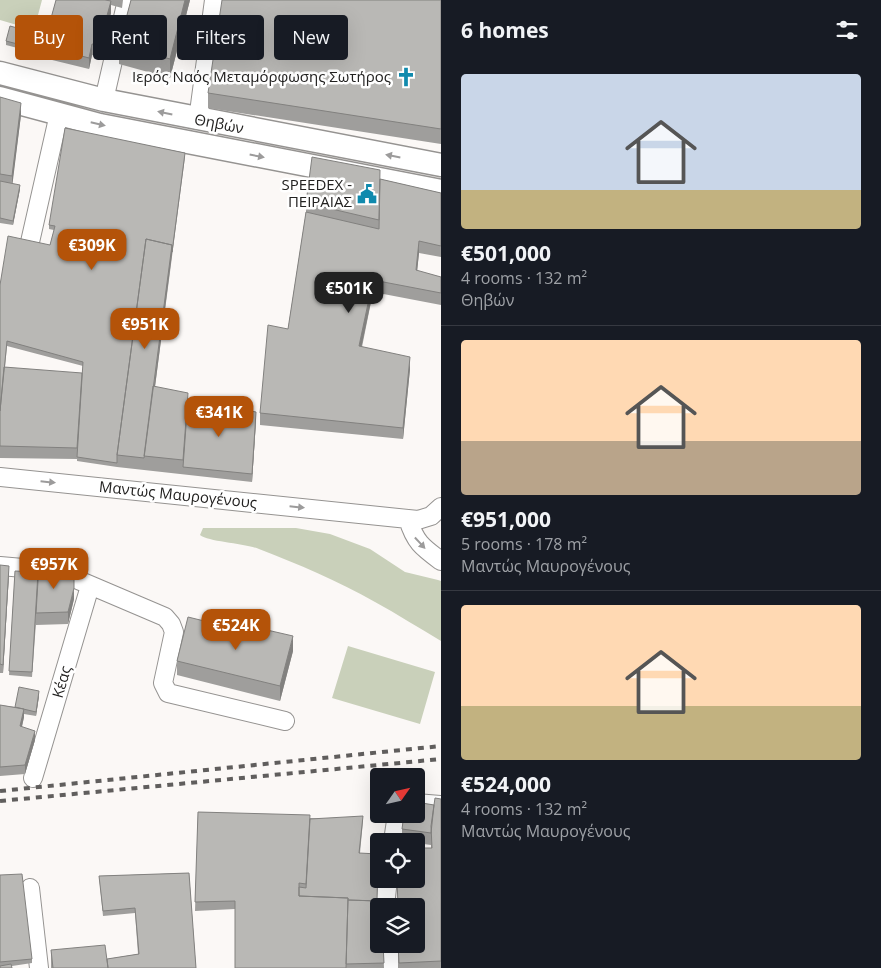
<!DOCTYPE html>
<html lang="en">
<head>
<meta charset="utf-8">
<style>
	body { margin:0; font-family:"Open Sans",sans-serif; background:#242831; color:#f1f3f6; height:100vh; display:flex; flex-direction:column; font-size:19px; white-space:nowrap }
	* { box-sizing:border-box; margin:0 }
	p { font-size:16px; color:#9ea1a6 }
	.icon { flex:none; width:28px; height:28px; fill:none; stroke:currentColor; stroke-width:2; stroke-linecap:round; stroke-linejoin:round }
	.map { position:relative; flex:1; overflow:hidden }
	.side { display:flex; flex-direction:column; background:#171b24; width:440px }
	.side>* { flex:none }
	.banner { position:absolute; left:15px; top:15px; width:350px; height:45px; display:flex; gap:10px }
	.needle { width:32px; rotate:56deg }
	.buttons { position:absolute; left:370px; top:768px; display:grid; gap:10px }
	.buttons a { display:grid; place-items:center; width:55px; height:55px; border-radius:5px; background:#171b24; box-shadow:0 5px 20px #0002; font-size:25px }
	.price { position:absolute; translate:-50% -42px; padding:0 11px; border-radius:10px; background:#b45309; color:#fff; font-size:16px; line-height:32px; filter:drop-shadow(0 1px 2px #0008) }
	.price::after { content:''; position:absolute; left:50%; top:30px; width:15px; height:11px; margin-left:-8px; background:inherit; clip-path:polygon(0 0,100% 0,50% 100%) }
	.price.on { background:#222; color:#fff }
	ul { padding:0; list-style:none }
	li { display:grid; align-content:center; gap:10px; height:265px; padding:0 20px }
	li+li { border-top:1px solid #363941 }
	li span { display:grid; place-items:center; height:155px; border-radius:5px; color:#555 }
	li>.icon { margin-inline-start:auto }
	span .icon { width:90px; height:90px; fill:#fffc; stroke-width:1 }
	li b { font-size:21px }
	h2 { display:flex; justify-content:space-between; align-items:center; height:60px; padding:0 20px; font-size:21px }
	.pill { padding:0 18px; border-radius:5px; background:#171b24; box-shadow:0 5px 20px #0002; font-size:18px; line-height:45px }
	.pill.on { background:#b45309; color:#fff }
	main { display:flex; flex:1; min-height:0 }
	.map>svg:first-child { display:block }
</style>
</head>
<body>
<main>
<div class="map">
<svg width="441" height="968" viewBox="0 0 441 968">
	<rect width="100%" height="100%" fill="#fbf8f6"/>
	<path fill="#c9d0ba" d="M0 0H42L34 30 0 20Z
		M203 528H296L330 534 370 549 405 572 438 580 441 581V641C419 628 397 614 375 602 338 581 298 564 259 549 244 543 209 542 200 535Z
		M348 646 435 672 420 724 332 698Z"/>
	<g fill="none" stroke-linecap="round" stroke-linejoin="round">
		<defs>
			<path id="minor" d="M104 100 127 0
				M198 120 214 0
				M30 242 59 114
				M0 477 418 520 431 516 441 507
				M408 519C415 542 422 547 441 561
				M0 566 57 571 165 617 171 624 174 632 163 683 168 693 285 721
				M33 778 90 586
				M416 803 441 805
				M393 841 397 814
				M30 888 39 968
				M385 906 388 879
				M389 944 392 968"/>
			<path id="major" d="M0 73 104 100 441 165
				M0 98 100 125 441 191"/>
		</defs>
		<use href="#minor" stroke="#959391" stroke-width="20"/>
		<use href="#major" stroke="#959391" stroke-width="25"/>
		<use href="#minor" stroke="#fff" stroke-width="18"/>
		<use href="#major" stroke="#fff" stroke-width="22"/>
		<path stroke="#605e5d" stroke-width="4" stroke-dasharray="6 6" stroke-linecap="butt" d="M0 791 441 746
			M0 801 441 759"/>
	</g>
	<path fill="#9f9e9c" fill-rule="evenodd" d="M56 0H123L122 8 111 5V13L99 57 92 55 89 69 48 59V47L49 42 48 41V29Z
		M131 0H190L170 78 119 64V45Z
		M441 0V144L208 108V93Z
		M32 36 31 38 35 44 33 52 6 45V41Z
		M0 97 21 115 12 184 20 189 13 225 0 223Z
		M185 157 155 387 188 399 256 421 252 482 117 467 77 461V459L0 458V285L50 245 54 230 49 229V225ZM7 346 83 366 82 380 5 367Z
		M380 179 441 193V257L419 253 417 271 441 277V305L373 292 362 347 410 369 403 439 260 425V413L288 329 306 212V203Z
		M0 565 9 574 3 673H0Z
		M15 571 74 599 68 624 36 625V623L32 677 9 675Z
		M265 636 293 651 280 701 177 675V661Z
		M39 696 36 716 24 714V717L22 727 35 740 25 774 0 776V705L15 707Z
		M441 799V968H398V944L431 848V845L416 843V841H402V829Z
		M198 812 363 821 360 853 377 901 383 944 384 968H235V909L195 911Z
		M189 873 196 968H51V950L107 959 138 954 135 913 103 916 99 876Z
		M0 875 32 959V963L12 966 0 968Z"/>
	<path fill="#82817f" d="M185 0H190L170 78V59Z
		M111 1V13L99 57V45Z
		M92 44V55L89 69V58Z
		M21 103V115L12 188V176Z
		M185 153 146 456H145L172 245Z
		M20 185V189L13 225V221Z
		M419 241V253L416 282V270Z
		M373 280V292L359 358V346Z
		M410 357V369L403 439V428Z
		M256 412V421L252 482V474Z
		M9 566V574L3 673V665Z
		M74 588V599L68 624V612Z
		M293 636V651L280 701V686Z
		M39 691V696L36 716V712Z
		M24 709V717L20 734V726Z
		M35 731V740L25 774V765Z"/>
	<path fill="#b9b8b5" stroke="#82817f" d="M56 0H105L111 1 99 45 92 44 89 58 48 47 52 32 48 29Z
		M131 0H185L170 59 119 45Z
		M222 0H441V129L208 93Z
		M10 26 32 32 30 38 35 40 33 48 6 41Z
		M0 97 21 103 12 176 0 174Z
		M65 128 185 153 172 252V245L146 239 117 455V463L77 457 83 362 7 341 0 411V285L8 236 50 245 55 226 49 225Z
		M312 157 380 170 379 220 306 203Z
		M380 179 441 193V246L419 241 416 270 441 277V293L373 280 359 346 410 357 403 428 260 413 268 325 288 329 306 212 379 229Z
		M0 181 20 185 13 221 0 218Z
		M146 239 172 245 144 458 117 455Z
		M4 367 82 373 77 448 0 446V411Z
		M153 386 188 393 183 460 144 456Z
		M188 399 256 412 252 474 183 467Z
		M0 565 9 566 3 665 0 664Z
		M39 565 62 567 74 580V588L68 612 36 613Z
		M15 571 38 572 32 672 9 671Z
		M188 617 265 636 267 630 293 636 280 686 177 661Z
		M19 687 39 691 36 712 15 707Z
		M0 705 24 709 20 726 35 731 25 765 0 767Z
		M435 798 441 799V961L399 963 398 944H416V906H398L397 879H416V848H432L431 826Z
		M416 802 434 805 431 833 402 829 404 814H416Z
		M198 812 310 815 306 884 299 883V896L348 898 346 968H235V901L195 902Z
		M363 816 359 853 378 854 377 901 348 900V898L299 896V887L306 888 310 819Z
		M189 873 196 968H108L107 959 139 954 135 908 103 911 99 876Z
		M22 874 32 959 0 962V875Z
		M348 900 380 901V906H379V944H383L384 963 346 964Z
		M105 945 108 968H53L51 950Z
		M11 964 12 968H0V966Z"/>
	<defs><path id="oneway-solid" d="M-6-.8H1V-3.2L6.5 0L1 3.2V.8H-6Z" transform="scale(1.25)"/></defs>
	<g fill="#9c9b9b">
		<use href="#oneway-solid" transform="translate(165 113) rotate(-168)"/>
		<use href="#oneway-solid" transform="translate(98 124) rotate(13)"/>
		<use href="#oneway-solid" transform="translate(257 156) rotate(11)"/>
		<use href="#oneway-solid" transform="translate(393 156) rotate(-169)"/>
		<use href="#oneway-solid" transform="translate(48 482) rotate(6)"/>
		<use href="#oneway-solid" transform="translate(297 507) rotate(6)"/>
		<use href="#oneway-solid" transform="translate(420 543) rotate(47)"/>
	</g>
	<defs>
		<symbol id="church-bare" viewBox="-9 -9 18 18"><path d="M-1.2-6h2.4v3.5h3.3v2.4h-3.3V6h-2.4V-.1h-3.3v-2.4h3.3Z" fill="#108aad" stroke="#fff" stroke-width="2.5" paint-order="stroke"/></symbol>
		<symbol id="civic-bare" viewBox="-9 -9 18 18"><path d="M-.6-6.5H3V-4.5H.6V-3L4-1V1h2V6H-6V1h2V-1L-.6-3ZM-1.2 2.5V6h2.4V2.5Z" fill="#108aad" stroke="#fff" stroke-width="2.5" paint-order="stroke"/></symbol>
	</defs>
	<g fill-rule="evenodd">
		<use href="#church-bare" x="392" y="63" width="28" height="28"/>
		<use href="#civic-bare" x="353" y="180" width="28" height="28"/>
	</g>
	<g text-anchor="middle" stroke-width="5" stroke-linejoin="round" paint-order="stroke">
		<g font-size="15" fill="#222120" stroke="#fff" text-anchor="end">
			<text x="391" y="82">Ιερός Ναός Μεταμόρφωσης Σωτήρος</text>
			<text x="352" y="190">SPEEDEX -<tspan x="352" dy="17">ΠΕΙΡΑΙΑΣ</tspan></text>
		</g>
		<g font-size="15" fill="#222120" stroke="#fff">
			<text transform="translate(219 124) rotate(11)" y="5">Θηβών</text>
			<text transform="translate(178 495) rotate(6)" y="5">Μαντώς Μαυρογένους</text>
			<text transform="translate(62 682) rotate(-74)" y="5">Κέας</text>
		</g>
	</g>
</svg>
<div class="buttons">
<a><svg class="needle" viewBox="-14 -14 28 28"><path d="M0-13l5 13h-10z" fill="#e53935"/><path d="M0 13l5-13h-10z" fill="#9ea1a6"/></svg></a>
<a><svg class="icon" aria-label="locate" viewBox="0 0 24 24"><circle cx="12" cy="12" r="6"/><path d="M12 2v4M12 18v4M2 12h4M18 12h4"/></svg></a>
<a><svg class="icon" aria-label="layers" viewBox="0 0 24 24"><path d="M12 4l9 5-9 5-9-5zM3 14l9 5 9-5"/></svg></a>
</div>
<b class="price" style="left:92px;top:271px">€309K</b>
<b class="price on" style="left:349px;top:314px">€501K</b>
<b class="price" style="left:145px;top:350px">€951K</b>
<b class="price" style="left:219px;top:438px">€341K</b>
<b class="price" style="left:54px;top:590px">€957K</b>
<b class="price" style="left:236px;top:651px">€524K</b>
<div class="banner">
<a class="pill on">Buy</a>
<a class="pill">Rent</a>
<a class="pill">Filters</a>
<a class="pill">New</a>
</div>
</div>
<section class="side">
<h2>6 homes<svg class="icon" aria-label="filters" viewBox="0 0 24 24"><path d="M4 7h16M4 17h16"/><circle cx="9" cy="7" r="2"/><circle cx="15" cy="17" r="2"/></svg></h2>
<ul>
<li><span style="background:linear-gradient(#c9d6e8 75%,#c2b280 0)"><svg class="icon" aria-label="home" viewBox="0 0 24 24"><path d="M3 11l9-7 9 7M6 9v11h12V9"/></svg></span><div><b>€501,000</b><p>4 rooms · 132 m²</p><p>Θηβών</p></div></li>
<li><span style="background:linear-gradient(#ffd9b3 65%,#b9a48a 0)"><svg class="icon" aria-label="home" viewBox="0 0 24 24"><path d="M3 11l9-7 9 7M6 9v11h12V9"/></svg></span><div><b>€951,000</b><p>5 rooms · 178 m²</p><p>Μαντώς Μαυρογένους</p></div></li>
<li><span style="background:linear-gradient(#ffd9b3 65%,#c2b280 0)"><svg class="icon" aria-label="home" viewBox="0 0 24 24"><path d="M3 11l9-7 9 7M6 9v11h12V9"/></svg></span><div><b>€524,000</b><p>4 rooms · 132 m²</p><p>Μαντώς Μαυρογένους</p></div></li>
</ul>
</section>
</main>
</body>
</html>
